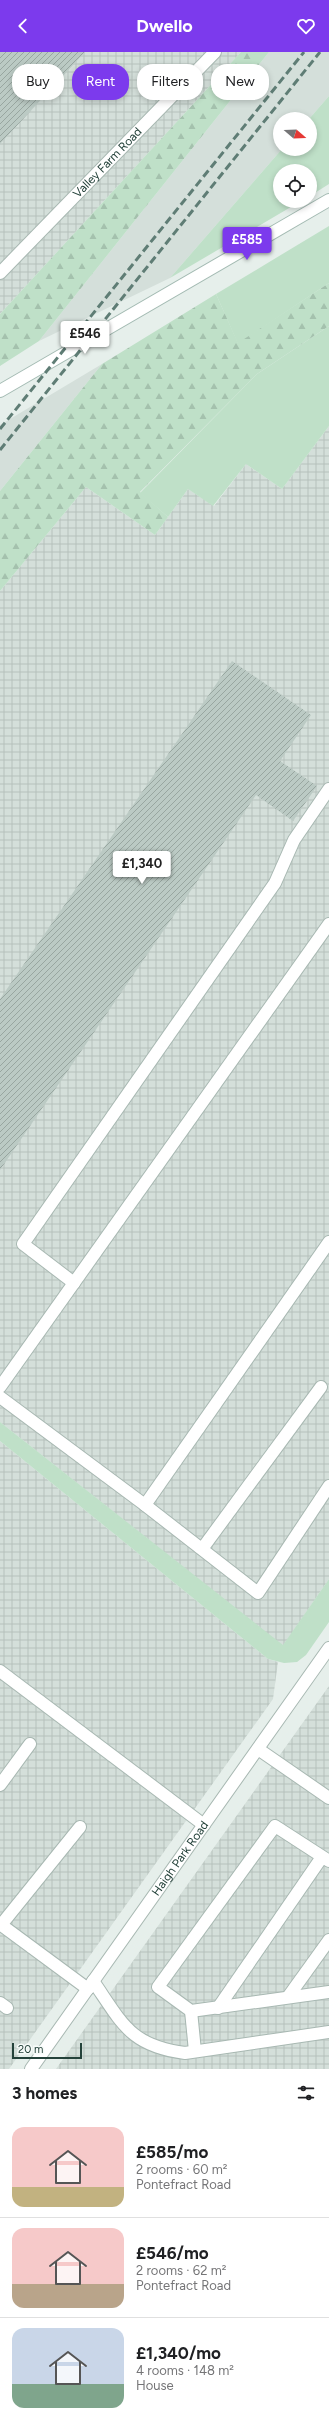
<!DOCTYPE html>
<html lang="en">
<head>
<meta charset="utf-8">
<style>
	body { margin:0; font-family:Figtree,sans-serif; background:#f6f6f6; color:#202124; height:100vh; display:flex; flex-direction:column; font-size:15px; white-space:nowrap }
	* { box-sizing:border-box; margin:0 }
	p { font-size:13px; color:#757577 }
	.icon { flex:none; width:22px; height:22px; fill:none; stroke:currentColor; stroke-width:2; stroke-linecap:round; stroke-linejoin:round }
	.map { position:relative; height:2017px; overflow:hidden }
	.sheet { display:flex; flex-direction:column; background:#fff; flex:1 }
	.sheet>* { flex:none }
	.banner { position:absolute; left:12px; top:12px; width:305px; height:36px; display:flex; gap:8px }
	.needle { width:26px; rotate:109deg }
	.controls { position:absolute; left:273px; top:60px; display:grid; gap:8px }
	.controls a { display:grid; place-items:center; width:44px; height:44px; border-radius:50%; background:#fff; box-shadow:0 2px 6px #0003; font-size:20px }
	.scale { position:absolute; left:12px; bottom:10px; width:70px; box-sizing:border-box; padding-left:4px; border:2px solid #24423a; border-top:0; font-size:11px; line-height:14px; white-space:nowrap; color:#24423a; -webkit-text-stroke:3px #f7fbf9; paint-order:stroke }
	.price { position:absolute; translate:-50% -34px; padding:0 9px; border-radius:4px; background:#fff; color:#222; font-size:13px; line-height:26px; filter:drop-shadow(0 1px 2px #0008) }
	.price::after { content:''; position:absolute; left:50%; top:24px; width:12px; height:9px; margin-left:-6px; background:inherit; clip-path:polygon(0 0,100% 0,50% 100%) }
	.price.selected { background:#7c3aed; color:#fff }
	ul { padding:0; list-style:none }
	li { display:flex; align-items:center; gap:12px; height:100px; padding:0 12px }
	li+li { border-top:1px solid #e0e0e0 }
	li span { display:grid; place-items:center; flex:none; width:112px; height:80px; border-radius:12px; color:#555 }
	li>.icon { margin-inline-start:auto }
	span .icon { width:48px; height:48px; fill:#fffc; stroke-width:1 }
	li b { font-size:17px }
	h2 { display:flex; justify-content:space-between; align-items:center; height:48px; padding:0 12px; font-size:17px }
	.pill { padding:0 14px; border-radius:16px; background:#fff; box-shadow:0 2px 6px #0003; font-size:14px; line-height:36px }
	.pill.selected { background:#7c3aed; color:#fff }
	header { display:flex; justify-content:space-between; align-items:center; height:52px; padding:0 12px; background:#7c3aed; color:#fff; font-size:18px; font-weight:700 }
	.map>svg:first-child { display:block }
</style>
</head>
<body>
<header><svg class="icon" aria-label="back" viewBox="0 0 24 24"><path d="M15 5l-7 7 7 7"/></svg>Dwello<svg class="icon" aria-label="heart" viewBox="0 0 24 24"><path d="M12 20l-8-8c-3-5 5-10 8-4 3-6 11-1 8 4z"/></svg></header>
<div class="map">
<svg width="329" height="2017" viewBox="0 0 329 2017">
	<defs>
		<pattern id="industrial-grid" width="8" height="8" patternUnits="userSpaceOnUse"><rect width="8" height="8" fill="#d4dfda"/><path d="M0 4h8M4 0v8" fill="none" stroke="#b6c1bc"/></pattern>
		<pattern id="forest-firs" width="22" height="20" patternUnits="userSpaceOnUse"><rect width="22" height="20" fill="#bfe0c8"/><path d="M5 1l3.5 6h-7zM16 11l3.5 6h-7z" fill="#a4c1ad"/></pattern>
		<pattern id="building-hatch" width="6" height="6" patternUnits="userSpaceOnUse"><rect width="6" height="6" fill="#bbcac4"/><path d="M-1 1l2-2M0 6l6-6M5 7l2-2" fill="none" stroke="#98a6a0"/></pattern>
	</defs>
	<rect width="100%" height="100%" fill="#e6efeb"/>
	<path fill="#d4dfda" d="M269 0H329V44L309 67H280V97H282L170 226 39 289Z
		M102 312 0 439V373Z"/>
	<path fill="url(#industrial-grid)" d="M0 0H241L0 262Z
		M329 374V1527L283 1594 0 1370V539L86 435 155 483 188 437 214 454 246 412 282 437Z
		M0 1389 268 1607 278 1610 273 1647 9 2017H0Z
		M329 1634V2017H56Z"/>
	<path fill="#bfe0c8" d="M329 44V132L310 144V119H280V149H301L170 226 282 97H310L309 67Z
		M329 174V231L238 292 216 242Z
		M329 274V374L282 437 246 412 213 454 188 437 168 465 140 441 257 322Z
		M0 1370 283 1593 329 1527V1570L306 1603 297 1610 284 1611 268 1607 0 1389Z"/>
	<path fill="url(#forest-firs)" d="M241 0H269L39 289 0 314V262Z
		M329 231V274L257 322 140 440 168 465 155 483 86 435 0 539V439L102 312 216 242 238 291Z"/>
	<path fill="url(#building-hatch)" d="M0 0H85L0 92Z
		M232 609 311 663 280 709 317 734 293 769 256 743 0 1118V947Z"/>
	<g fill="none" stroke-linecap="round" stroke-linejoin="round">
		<defs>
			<g id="service">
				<path id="s1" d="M0 221 215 0"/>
				<path d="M329 1190 145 1453 258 1541 329 1434"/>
				<path d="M74 1231 23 1192 275 831 294 788 329 737"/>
				<path d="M0 1335 329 872"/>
				<path d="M0 1345 145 1453"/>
				<path d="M202 1497 321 1335"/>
				<path d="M0 1619 204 1773"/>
				<path d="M258 1697 329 1746"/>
				<path d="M0 1733 30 1692"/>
				<path d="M329 1809 275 1774 158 1935 191 1959 329 1940"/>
				<path d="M0 1872 88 1937"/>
				<path d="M1 1873 80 1775"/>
				<path d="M93 1929C122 1971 130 1994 185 2001L329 1980"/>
				<path d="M288 1945 329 1888"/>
				<path d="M0 1951 7 1956"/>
				<path d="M218 1956 322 1805"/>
				<path d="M191 1959 195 1999"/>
				<path id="s2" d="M31 2017 329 1596"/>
			</g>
			<path id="secondary" d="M0 339 329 148"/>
		</defs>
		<use href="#service" stroke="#a8b8b2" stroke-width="14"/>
		<use href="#secondary" stroke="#a4bbb3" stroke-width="14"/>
		<use href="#service" stroke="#fff" stroke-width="12"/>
		<use href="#secondary" stroke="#fff" stroke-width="12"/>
		<path stroke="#5f7d75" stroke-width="3" stroke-dasharray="8 4" stroke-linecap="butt" d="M0 377 304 0
			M0 398 320 0"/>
	</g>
	<g text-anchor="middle" stroke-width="4" stroke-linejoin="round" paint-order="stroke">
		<g font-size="12" fill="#24423a" stroke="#f7fbf9">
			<text dy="4" stroke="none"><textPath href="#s1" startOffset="154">Valley Farm Road</textPath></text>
			<text dy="4" stroke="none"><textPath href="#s2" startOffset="258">Haigh Park Road</textPath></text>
		</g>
	</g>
</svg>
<div class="controls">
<a><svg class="needle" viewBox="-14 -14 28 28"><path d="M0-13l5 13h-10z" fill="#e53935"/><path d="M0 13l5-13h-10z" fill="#757577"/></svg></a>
<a><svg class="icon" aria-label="locate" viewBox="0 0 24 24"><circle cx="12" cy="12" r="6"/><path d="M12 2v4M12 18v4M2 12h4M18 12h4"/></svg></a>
</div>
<div class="scale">20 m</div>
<b class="price selected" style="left:247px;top:209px">£585</b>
<b class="price" style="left:85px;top:303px">£546</b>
<b class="price" style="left:142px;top:833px">£1,340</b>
<div class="banner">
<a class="pill">Buy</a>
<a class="pill selected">Rent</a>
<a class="pill">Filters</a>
<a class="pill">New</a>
</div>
</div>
<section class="sheet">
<h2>3 homes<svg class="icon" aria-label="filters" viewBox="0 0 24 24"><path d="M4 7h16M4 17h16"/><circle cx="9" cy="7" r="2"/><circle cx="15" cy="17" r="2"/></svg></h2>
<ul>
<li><span style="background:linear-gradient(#f6c9c9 75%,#c2b280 0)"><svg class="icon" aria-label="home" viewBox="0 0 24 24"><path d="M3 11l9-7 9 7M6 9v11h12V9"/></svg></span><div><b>£585/mo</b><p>2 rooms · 60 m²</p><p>Pontefract Road</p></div></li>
<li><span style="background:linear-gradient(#f6c9c9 70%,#b9a48a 0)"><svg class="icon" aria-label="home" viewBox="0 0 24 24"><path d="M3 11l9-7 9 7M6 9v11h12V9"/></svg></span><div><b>£546/mo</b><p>2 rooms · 62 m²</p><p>Pontefract Road</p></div></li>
<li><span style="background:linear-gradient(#c9d6e8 70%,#7fa58c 0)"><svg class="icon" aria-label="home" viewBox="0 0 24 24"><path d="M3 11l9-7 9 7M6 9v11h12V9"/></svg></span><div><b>£1,340/mo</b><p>4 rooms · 148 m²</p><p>House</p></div></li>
</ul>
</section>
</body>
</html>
